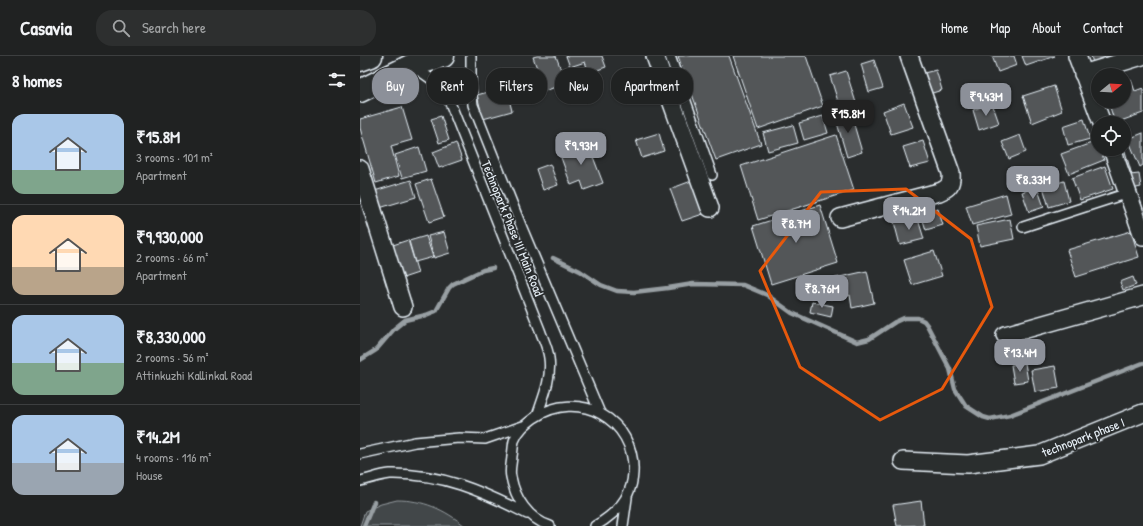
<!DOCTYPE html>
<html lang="en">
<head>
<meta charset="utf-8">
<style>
	body { margin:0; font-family:"Patrick Hand",sans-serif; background:#2d2f2f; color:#f1f3f6; height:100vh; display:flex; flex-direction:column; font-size:15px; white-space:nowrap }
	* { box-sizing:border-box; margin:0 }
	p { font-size:13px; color:#a2a4a5 }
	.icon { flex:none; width:22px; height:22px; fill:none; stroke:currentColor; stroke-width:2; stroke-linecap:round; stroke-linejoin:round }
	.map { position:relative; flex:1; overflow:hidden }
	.side { display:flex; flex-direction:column; background:#202222; width:360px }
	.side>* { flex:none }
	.guide { position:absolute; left:12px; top:12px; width:380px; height:36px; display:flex; gap:8px }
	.needle { width:26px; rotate:72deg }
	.controls { position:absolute; left:731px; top:12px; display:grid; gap:8px }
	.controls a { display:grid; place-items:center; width:40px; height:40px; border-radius:50%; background:#202222; box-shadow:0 1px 3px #0004,0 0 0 1px #3d3f40; font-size:20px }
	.price { position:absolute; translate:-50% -34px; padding:0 9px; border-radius:8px; background:#8c9099; color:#fff; font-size:13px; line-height:26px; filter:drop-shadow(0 1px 2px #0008) }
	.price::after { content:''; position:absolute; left:50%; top:24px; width:12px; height:9px; margin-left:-6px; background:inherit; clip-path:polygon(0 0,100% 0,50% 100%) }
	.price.on { background:#222; color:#fff }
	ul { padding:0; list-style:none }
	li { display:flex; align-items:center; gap:12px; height:100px; padding:0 12px }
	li+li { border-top:1px solid #3d3f40 }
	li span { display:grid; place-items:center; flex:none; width:112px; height:80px; border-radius:12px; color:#555 }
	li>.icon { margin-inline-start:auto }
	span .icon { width:48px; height:48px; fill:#fffc; stroke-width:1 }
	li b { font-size:17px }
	h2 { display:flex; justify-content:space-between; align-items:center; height:48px; padding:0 12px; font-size:17px }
	.tag { padding:0 14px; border-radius:16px; background:#202222; box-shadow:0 1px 3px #0004,0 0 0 1px #3d3f40; font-size:14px; line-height:36px }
	.tag.on { background:#8c9099; color:#fff }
	header { display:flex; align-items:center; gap:24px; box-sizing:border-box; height:56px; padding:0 20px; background:#202222; border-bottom:1px solid #3d3f40 }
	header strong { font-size:19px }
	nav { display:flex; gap:22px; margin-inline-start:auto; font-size:14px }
	.search { width:280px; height:36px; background:#2d2f2f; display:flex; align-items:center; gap:10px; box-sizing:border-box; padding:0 14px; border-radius:16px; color:#a2a4a5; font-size:15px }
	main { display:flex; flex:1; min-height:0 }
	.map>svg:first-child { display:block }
</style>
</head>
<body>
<header>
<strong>Casavia</strong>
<div class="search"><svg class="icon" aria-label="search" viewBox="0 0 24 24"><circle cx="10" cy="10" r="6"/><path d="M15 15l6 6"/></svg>Search here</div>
<nav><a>Home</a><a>Map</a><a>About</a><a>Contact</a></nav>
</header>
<main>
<section class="side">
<h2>8 homes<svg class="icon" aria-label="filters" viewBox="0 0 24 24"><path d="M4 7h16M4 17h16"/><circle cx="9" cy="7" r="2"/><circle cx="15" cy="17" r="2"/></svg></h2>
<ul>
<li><span style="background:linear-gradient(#a9c7e8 70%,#7fa58c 0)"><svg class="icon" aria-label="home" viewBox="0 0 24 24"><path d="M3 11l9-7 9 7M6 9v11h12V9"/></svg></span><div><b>₹15.8M</b><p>3 rooms · 101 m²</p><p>Apartment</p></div></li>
<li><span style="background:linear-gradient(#ffd9b3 65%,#b9a48a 0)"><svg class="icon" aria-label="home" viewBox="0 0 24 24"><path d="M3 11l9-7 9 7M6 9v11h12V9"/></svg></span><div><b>₹9,930,000</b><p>2 rooms · 66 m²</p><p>Apartment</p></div></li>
<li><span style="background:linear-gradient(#a9c7e8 60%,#7fa58c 0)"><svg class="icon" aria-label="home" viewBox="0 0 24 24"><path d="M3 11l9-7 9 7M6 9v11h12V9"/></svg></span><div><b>₹8,330,000</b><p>2 rooms · 56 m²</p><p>Attinkuzhi Kallinkal Road</p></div></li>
<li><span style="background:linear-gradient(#a9c7e8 60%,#9aa5b1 0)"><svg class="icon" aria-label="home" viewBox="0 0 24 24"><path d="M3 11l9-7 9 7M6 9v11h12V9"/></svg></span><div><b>₹14.2M</b><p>4 rooms · 116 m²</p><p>House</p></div></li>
</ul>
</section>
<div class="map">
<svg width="783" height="470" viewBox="0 0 783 470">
	<rect width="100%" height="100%" fill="#2a2d2e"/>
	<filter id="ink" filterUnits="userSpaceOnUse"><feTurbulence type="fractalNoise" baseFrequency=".025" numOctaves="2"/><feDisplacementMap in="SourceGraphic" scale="8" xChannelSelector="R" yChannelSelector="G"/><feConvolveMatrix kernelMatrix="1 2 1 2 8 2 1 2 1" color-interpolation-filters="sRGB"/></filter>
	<g filter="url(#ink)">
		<path fill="#424648" stroke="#959ca0" d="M37 444C63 444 84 453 105 470H0L5 455 21 448Z"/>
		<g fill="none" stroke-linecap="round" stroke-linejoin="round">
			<path stroke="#989fa3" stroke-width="4.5" d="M193 202 220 215 241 229 257 235 274 236 308 232 333 228 383 229 407 239 432 257 497 286 509 283 535 266 544 262H558L564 265 567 269 590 313 595 333 606 350 623 361 630 363 650 359 783 307
				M0 304 16 294 34 273 45 264 66 259 76 255 89 232 93 228 123 214 133 212
				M4 470 14 446"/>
		</g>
		<path fill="#535759" stroke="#e8f1f8" d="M177 0H196L206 27 185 35 173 1Z
			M206 0H242L246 11 229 17 225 6 210 11Z
			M318 0H369L401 88 356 104Z
			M373 0H446L463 50 398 73Z
			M632 0H654L657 9 638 16Z
			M662 0H695L666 10Z
			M731 0H766L734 11Z
			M514 4 523 32 509 36 501 8Z
			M576 14 582 34 566 39 560 18Z
			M486 15 497 50 481 55 470 20Z
			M771 24 775 35 783 32V57L755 67 748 45H764V26Z
			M694 30 702 55 672 67 663 40Z
			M146 31 152 55 123 63 117 39Z
			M544 47 553 71 531 78 523 55Z
			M632 47 639 67 619 74 613 54Z
			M42 51 52 84 31 90 39 120 16 127 0 72V63Z
			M490 55 502 96 487 101 475 60Z
			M81 60 89 84 79 87 71 63Z
			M463 60 468 77 444 84 439 67Z
			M724 63 730 83 708 89 703 70Z
			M433 69 438 87 408 95 403 77Z
			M299 77 304 95 282 102 276 84Z
			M783 77V109L780 111 768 83Z
			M476 79 494 134 398 164 381 110Z
			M660 79 666 96 649 103 642 86Z
			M227 85 243 127 224 134 221 125 211 129 199 96Z
			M563 85 570 107 550 112 543 91Z
			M737 85 738 93H740L744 104 709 118 701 98Z
			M96 87 102 104 79 112 73 96Z
			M59 91 66 115 42 122 35 99Z
			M764 92 772 119 762 122 754 93H764Z
			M190 108 198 129 183 134 176 113Z
			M745 110 753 133 720 144 712 122Z
			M779 118 781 131 772 133 770 119Z
			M71 123 84 161 69 166 56 128Z
			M51 124 56 141 16 153 11 136Z
			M334 124 346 157 322 165 310 133Z
			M704 125 709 145 689 151 683 131Z
			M677 131 684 151 669 156 662 136Z
			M646 138 651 158 612 169 606 150Z
			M460 149 478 207 411 228 393 170Z
			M578 153 583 169 566 174 561 158Z
			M557 160 564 183 540 189 534 166Z
			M650 163 654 183 620 190 616 170Z
			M771 175 779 201 716 221 707 194Z
			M84 176 90 197 74 202 68 180Z
			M66 180 73 201 55 206 49 185Z
			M48 184 58 217 37 224 27 191Z
			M574 195 582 220 552 229 544 204Z
			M507 215 514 247 492 252 490 239 470 243 466 224Z
			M773 221 776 229 763 234 760 226Z
			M452 246 473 250 471 261 450 256Z
			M665 307 668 325 654 327 651 309Z
			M695 310 699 332 675 336 671 314Z
			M561 445 564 469 537 470 533 449Z"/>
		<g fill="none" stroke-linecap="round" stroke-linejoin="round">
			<defs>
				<path id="lane" d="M111 0V29L113 49 162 172 240 357
					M310 0 352 119
					M53 11C70 21 78 27 89 44L180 274C183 283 188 292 189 302 192 322 183 342 177 360
					M663 171 768 137
					M0 398 55 386 99 382 125 383 163 370
					M0 425C10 423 20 419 30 418 81 417 122 435 167 458
					M190 470C168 463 155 442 151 421 149 414 152 406 152 400 153 395 153 389 154 385 158 374 166 368 174 362 218 332 276 363 273 417 272 442 256 458 235 470
					M263 470 267 442"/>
				<path id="street" d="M295 0 350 152
					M717 0 742 67
					M723 18 782 0
					M752 93 783 180
					M0 113 43 251
					M480 162 579 136C589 132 592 128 591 117L549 0
					M645 279 783 240
					M543 405 608 408 679 399 783 357"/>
				<path id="secondary" d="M0 35 50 10 83 0"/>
				<path id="highway" d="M0 4 11 0"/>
			</defs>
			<use href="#lane" stroke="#e8f1f8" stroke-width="12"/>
			<use href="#street" stroke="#e8f1f8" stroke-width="20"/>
			<use href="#secondary" stroke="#e8f1f8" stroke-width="25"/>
			<use href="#highway" stroke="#e8f1f8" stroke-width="25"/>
			<use href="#lane" stroke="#2a2d2e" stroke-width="9"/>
			<use href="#street" stroke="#2a2d2e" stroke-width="17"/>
			<use href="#secondary" stroke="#2a2d2e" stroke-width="22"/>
			<use href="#highway" stroke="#2a2d2e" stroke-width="22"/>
		</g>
	</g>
	<path fill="none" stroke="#e8590c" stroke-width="3" stroke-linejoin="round" d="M546 133 611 183 632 251 582 333 520 364 440 311 400 215 461 136Z"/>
	<g text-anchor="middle" stroke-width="3.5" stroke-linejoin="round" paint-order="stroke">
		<g font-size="13" fill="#e8f1f8" stroke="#2a2d2e">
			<text transform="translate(153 172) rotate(68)" y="5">Technopark Phase III Main Road</text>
			<text transform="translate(723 381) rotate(-21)" y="5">technopark phase I</text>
		</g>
	</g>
</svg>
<div class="controls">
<a><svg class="needle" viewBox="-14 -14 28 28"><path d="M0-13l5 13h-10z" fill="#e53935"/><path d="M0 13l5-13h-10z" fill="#a2a4a5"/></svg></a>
<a><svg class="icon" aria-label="locate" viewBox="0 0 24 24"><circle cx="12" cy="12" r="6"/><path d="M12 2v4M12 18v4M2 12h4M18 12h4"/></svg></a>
</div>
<b class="price" style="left:626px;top:61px">₹9.43M</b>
<b class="price on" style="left:488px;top:78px">₹15.8M</b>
<b class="price" style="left:221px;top:110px">₹9.93M</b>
<b class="price" style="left:673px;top:144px">₹8.33M</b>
<b class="price" style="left:549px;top:175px">₹14.2M</b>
<b class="price" style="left:436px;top:188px">₹8.7M</b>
<b class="price" style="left:462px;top:253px">₹8.76M</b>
<b class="price" style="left:660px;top:317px">₹13.4M</b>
<div class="guide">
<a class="tag on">Buy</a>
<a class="tag">Rent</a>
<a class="tag">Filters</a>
<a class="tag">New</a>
<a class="tag">Apartment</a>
</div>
</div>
</main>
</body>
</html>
